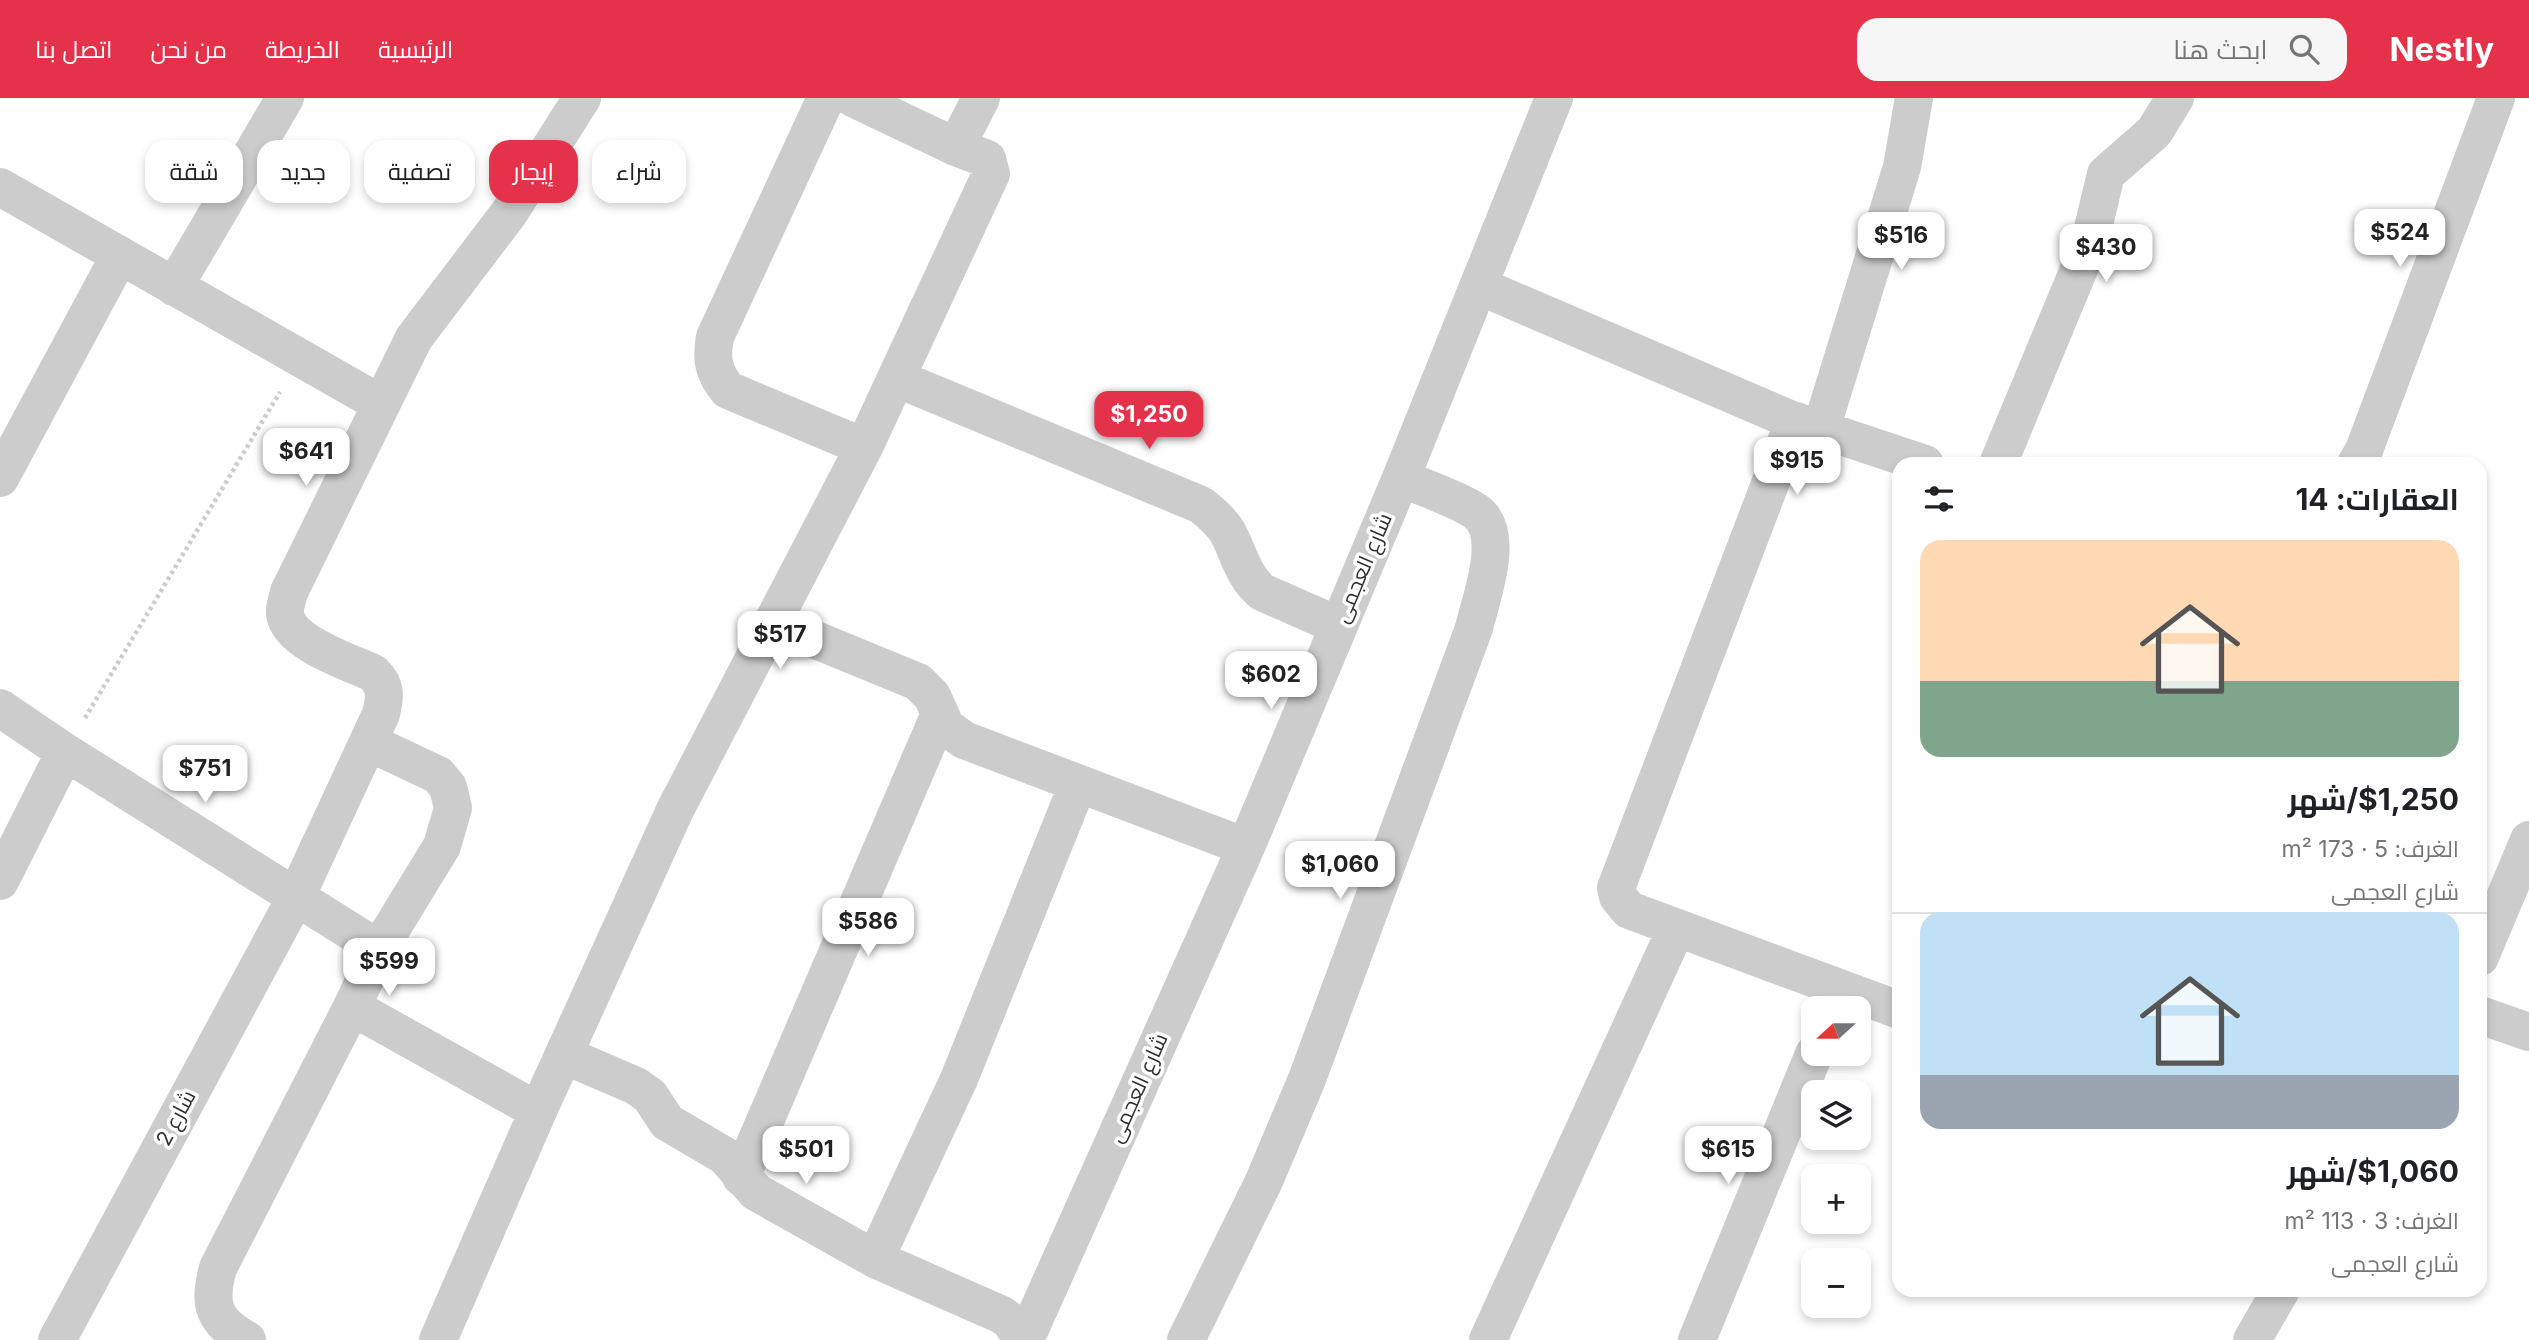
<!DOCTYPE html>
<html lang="ar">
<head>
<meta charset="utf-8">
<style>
	body { margin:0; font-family:Inter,Cairo,sans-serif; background:#f6f6f6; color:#202124; direction:rtl; height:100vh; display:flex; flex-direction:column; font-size:26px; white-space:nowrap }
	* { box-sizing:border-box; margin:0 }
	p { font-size:23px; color:#757577 }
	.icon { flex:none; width:38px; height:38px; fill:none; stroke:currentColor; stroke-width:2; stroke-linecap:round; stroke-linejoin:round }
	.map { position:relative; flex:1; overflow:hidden; direction:ltr }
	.side { position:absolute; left:1892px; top:359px; width:595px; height:840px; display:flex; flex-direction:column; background:#fff; border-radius:21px; box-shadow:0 4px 10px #0003; direction:rtl }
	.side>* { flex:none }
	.top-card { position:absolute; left:21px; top:42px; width:665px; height:63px; direction:rtl; display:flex; gap:14px }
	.needle { width:46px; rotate:249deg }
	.buttons { position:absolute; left:1801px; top:898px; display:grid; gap:14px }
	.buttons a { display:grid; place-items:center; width:70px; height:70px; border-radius:14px; background:#fff; box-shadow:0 4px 10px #0003; font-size:35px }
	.price { position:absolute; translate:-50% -60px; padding:0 16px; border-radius:14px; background:#fff; color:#222; font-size:23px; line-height:46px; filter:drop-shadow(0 2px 4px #0008) }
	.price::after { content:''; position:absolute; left:50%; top:42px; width:21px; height:16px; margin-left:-10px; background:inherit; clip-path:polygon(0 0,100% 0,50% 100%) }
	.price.active { background:#e5324b; color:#fff }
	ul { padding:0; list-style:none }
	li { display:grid; align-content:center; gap:14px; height:371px; padding:0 28px }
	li+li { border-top:2px solid #e0e0e0 }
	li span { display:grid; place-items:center; height:217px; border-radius:21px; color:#555 }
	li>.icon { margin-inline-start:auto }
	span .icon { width:126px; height:126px; fill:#fffc; stroke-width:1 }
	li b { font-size:30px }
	h2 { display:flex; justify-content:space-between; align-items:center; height:84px; padding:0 28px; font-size:30px }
	.tag { padding:0 24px; border-radius:21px; background:#fff; box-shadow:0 4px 10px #0003; font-size:24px; line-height:63px }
	.tag.active { background:#e5324b; color:#fff }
	header { display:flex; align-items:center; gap:42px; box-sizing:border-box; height:98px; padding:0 35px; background:#e5324b; color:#fff }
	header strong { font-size:33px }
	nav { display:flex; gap:38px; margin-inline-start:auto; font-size:24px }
	.search { width:490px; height:63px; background:#f6f6f6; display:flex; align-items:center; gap:18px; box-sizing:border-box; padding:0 24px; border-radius:21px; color:#757577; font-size:26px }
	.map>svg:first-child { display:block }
</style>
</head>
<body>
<header>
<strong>Nestly</strong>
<div class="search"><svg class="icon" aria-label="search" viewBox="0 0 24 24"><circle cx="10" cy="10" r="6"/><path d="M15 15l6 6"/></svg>ابحث هنا</div>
<nav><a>الرئيسية</a><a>الخريطة</a><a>من نحن</a><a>اتصل بنا</a></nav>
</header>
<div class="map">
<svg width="2529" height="1242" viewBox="0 0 2529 1242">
	<rect width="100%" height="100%" fill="#fff"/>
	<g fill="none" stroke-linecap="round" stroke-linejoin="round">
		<path stroke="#ccc" stroke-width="4.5" stroke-dasharray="3.5 3.5" stroke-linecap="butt" d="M85 620 280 294"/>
		<path stroke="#ccc" stroke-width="38" d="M826 0 715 239C711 261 713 274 728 292L864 349
			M956 49 981 0
			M0 89 381 306
			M1479 188 1794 323 1616 790 1618 799 1629 812 1899 912
			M174 189 285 0
			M896 280 1201 407C1211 415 1221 423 1228 435 1239 456 1243 478 1262 494L1339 528
			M1796 323 1925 366
			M1821 331 1902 69 1914 0
			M1998 366 2089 147 2106 76 2154 34 2175 0
			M2356 366 2364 352 2496 0
			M0 380 120 157
			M772 524 918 584 932 598 946 629 964 642 1246 749
			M0 610 65 654 379 851
			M0 783 65 654
			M2480 859 2529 742
			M352 909 538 1013
			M2480 917 2529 934
			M564 957 636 988 650 998 667 1024 725 1058 756 1094 875 1161 1002 1217 1010 1223 1023 1242
			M741 1079 939 618
			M875 1161 959 981 1078 686
			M57 1242 296 799 381 616C385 599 387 588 373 575 349 564 289 545 285 516 284 509 288 500 289 494L414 240 509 115 582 0
			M247 1242C213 1223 208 1207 218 1170L352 909 379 851 442 748 453 710 448 689 438 677 368 644
			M438 1242 538 1013 675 712 864 349 991 76 987 61 956 49 853 0
			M1025 1242 1246 749 1401 380 1554 0
			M1186 1242 1264 1083 1307 981 1474 530C1481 500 1507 434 1475 413 1458 401 1421 389 1401 380
			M1488 1242 1676 831
			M1697 1242 1814 956
			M2252 1242 2281 1192"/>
	</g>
	<g text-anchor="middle" stroke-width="7" stroke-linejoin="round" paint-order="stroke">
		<g font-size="21" fill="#2f2f2f" stroke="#fff">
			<text transform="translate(1363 470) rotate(-67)" y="7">شارع العجمى</text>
			<text transform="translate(1138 990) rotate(-66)" y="7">شارع العجمى</text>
			<text transform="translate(176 1020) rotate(-62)" y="7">شارع 2</text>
		</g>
	</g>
</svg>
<div class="buttons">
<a><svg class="needle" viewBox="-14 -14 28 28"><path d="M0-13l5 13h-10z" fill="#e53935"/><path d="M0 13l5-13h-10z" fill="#757577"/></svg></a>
<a><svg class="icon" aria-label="layers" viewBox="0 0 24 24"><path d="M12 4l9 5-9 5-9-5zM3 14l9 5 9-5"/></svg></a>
<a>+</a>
<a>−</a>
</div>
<b class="price" style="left:2400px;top:171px">$524</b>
<b class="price" style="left:1901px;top:174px">$516</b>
<b class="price" style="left:2106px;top:186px">$430</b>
<b class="price active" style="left:1149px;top:353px">$1,250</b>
<b class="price" style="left:306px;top:390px">$641</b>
<b class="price" style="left:1797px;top:399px">$915</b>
<b class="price" style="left:780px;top:573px">$517</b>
<b class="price" style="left:1271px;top:613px">$602</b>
<b class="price" style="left:205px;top:707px">$751</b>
<b class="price" style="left:1340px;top:803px">$1,060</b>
<b class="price" style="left:868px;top:860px">$586</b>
<b class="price" style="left:389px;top:900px">$599</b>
<b class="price" style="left:806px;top:1088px">$501</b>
<b class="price" style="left:1728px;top:1088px">$615</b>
<div class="top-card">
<a class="tag">شراء</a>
<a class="tag active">إيجار</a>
<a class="tag">تصفية</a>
<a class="tag">جديد</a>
<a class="tag">شقة</a>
</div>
<section class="side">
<h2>العقارات: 14<svg class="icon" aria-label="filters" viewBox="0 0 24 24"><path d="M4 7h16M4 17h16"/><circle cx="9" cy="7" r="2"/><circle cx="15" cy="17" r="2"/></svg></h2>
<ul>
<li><span style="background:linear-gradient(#ffd9b3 65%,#7fa58c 0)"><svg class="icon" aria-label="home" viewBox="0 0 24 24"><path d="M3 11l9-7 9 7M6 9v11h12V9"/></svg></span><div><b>$1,250/شهر</b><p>الغرف: 5 · 173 m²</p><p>شارع العجمى</p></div></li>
<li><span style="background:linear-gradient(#bfe0f5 75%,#9aa5b1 0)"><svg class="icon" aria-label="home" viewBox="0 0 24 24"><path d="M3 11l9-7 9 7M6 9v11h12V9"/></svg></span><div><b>$1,060/شهر</b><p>الغرف: 3 · 113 m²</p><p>شارع العجمى</p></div></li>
</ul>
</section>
</div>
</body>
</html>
